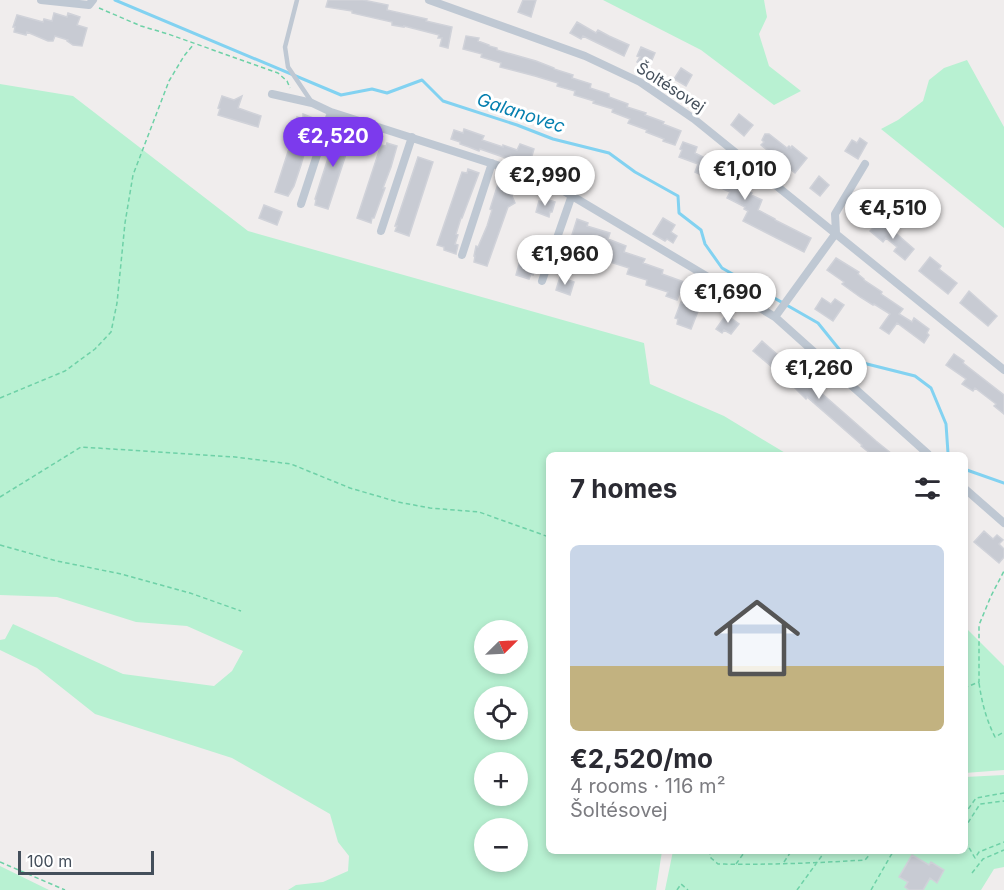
<!DOCTYPE html>
<html lang="en">
<head>
<meta charset="utf-8">
<style>
	body { margin:0; font-family:Inter,sans-serif; background:#f2f2f3; color:#2b2b33; height:100vh; display:flex; flex-direction:column; font-size:22px; white-space:nowrap }
	* { box-sizing:border-box; margin:0 }
	p { font-size:20px; color:#7c7c81 }
	.icon { flex:none; width:33px; height:33px; fill:none; stroke:currentColor; stroke-width:2; stroke-linecap:round; stroke-linejoin:round }
	.map { position:relative; flex:1; overflow:hidden }
	.details { position:absolute; left:546px; top:452px; width:422px; height:402px; display:flex; flex-direction:column; background:#fff; border-radius:9px; box-shadow:0 3px 9px #0003 }
	.details>* { flex:none }
	.needle { width:39px; rotate:66deg }
	.controls { position:absolute; left:474px; top:620px; display:grid; gap:12px }
	.controls a { display:grid; place-items:center; width:54px; height:54px; border-radius:50%; background:#fff; box-shadow:0 3px 9px #0003; font-size:30px }
	.scale { position:absolute; left:18px; bottom:15px; width:136px; box-sizing:border-box; padding-left:6px; border:3px solid #444f5b; border-top:0; font-size:16px; line-height:21px; white-space:nowrap; color:#444f5b; -webkit-text-stroke:4px #fff; paint-order:stroke }
	.price { position:absolute; translate:-50% -51px; padding:0 14px; border-radius:21px; background:#fff; color:#222; font-size:20px; line-height:39px; filter:drop-shadow(0 2px 3px #0008) }
	.price::after { content:''; position:absolute; left:50%; top:36px; width:18px; height:14px; margin-left:-9px; background:inherit; clip-path:polygon(0 0,100% 0,50% 100%) }
	.price.current { background:#7c3aed; color:#fff }
	ul { padding:0; list-style:none }
	li { display:grid; align-content:center; gap:12px; height:318px; padding:0 24px }
	li span { display:grid; place-items:center; height:186px; border-radius:9px; color:#555 }
	li>.icon { margin-inline-start:auto }
	span .icon { width:108px; height:108px; fill:#fffc; stroke-width:1 }
	li b { font-size:26px }
	h2 { display:flex; justify-content:space-between; align-items:center; height:72px; padding:0 24px; font-size:26px }
	.map>svg:first-child { display:block }
</style>
</head>
<body>
<div class="map">
<svg width="1004" height="890" viewBox="0 0 1004 890">
	<rect width="100%" height="100%" fill="#f0eded"/>
	<path fill="#b8f1d2" fill-rule="evenodd" d="M603 0H764L767 17 759 34 769 66 801 91 774 105 701 50Z
		M967 60 1004 127V228L881 129 898 120 923 101 929 80 944 68Z
		M0 84 73 96 248 231 644 343 650 384 724 416 787 454H549V850L662 851 656 890H288L296 885 323 882 348 871 349 856 338 842 330 814 232 758 95 714 37 668 0 650V640L5 639 13 624 123 674 214 686 232 671 243 651 187 626 136 622 57 597 0 595ZM484 630H518V663H484ZM484 696H518V729H484ZM484 762H518V795H484ZM484 828H518V861H484Z
		M964 626 1004 666V770L965 773Z
		M1004 775V867L994 869 981 890H665L673 851 964 850 965 777Z
		M0 866 49 890H0Z"/>
	<g fill="none" stroke-linecap="round" stroke-linejoin="round">
		<path stroke="#82d2f1" stroke-width="3" d="M115 0 341 95 372 89 387 93 422 80 443 101 517 125 553 139 609 153 635 172 678 196 679 213 701 230 705 244 722 268 818 323 847 359 915 376 931 388 946 424 948 453 950 454
			M964 469 1004 483"/>
	</g>
	<path fill="#c8cbd3" stroke="#d0d2d9" stroke-width="1.5" d="M328 0H363L388 5 387 10 427 19 426 21 452 27 448 48 440 46 442 38H438L439 35 404 26V27L392 25V22L352 13V11L326 7Z
		M523 0H536L531 17 518 12Z
		M54 13 67 17 68 13 80 17 77 25 87 28 82 46 73 45 67 41 68 40 55 36 53 41H48L27 32 26 35 14 32 15 27H13L17 15 43 22 44 19 52 21Z
		M577 22 596 33 598 30 609 36 629 45 624 56 583 36 581 39 570 33Z
		M466 36 479 38 478 41 489 45V46L497 48V50L536 61 554 68V69L573 75 572 78 591 84 590 88 609 94V97L628 104 627 107 646 113 645 115 664 122 663 124 681 131 675 145 663 141 664 139 646 132 647 130 628 123 630 119 612 112 613 109 593 103 594 101 574 95 575 91 557 86 558 83 535 76 500 67 501 63 481 57 482 54 463 49Z
		M641 47 655 53 649 67 637 62 640 57 637 56Z
		M681 68 692 75 686 86 674 79Z
		M222 96 234 100 242 96 238 108 261 116 258 127 218 115 220 109 218 108Z
		M303 114 313 118 306 140H308L301 165 294 186 288 196 275 192 295 130 294 129 297 117 303 119Z
		M739 114 753 125 744 136 731 125Z
		M338 127 348 130 347 134 352 136 328 209 315 205 316 200 315 199Z
		M464 129 484 136 482 140 503 147V145L517 150 520 144 534 149 529 166 480 149 479 151 469 147 460 144V142L451 139 454 130 463 133Z
		M765 134H769L787 148 789 146 791 148 792 146 807 158 795 173 761 145 764 142 762 140Z
		M860 138 867 143 858 159 845 151 852 140 857 143Z
		M683 142 697 147 695 153 713 162 711 166 725 172 723 174 729 176 726 181 752 193 751 195 762 200 758 210 775 219V220L811 238 804 252 743 221 748 211 744 209 745 207 727 198 730 192 717 186 716 188 710 185 712 180 695 172 698 164 679 157 682 150 680 149Z
		M387 143 397 146 391 167 383 188H385L374 218H372L371 223 357 218 381 145 386 146Z
		M418 157 433 162 409 236 395 231 397 226H395Z
		M468 169 479 173 462 218H461L456 234 458 235 455 244 458 245 456 254 444 250V247L437 245 462 172 467 173Z
		M819 176 829 185 820 196 810 188Z
		M498 184 510 187 508 191 513 192 512 196 515 203 508 207 487 266 474 262 475 256H474L476 246 478 247 487 226 492 210 490 209Z
		M857 193 864 197 860 202 865 205 858 214 848 206Z
		M543 198 555 202 552 212H550L549 217 536 212 539 201 542 202Z
		M264 205 282 212 277 225 259 218Z
		M663 218 675 225 671 232 677 236 673 243 667 239 665 241 653 234Z
		M577 219 588 223 587 226 610 233 608 239 626 246 624 252 645 259 643 263 663 270 662 274 684 282 677 300 666 296 668 292 646 285 647 280 627 274 629 268 607 261 609 255 590 249 591 245 571 238Z
		M883 222 914 249 905 260 894 251 897 247 886 238 883 242 870 231 877 224 879 226Z
		M532 241 541 244 533 275 531 274 529 279 516 275 525 243 530 245Z
		M930 257 941 266 939 269 957 283 948 294 919 271Z
		M836 258 859 272 858 274 864 279V280L882 292 881 294 903 309 899 314 912 322 914 318 929 329 927 333 929 335 924 343 897 323 889 334 880 328 890 314 874 304 873 305 860 297 842 284 844 282 827 270Z
		M560 277 574 282 570 295 556 290Z
		M969 291 997 316 988 326 960 303Z
		M822 298 831 304 835 299 844 305 833 321 815 309Z
		M681 302 699 309 691 329 677 324 678 319 675 318Z
		M728 312 733 315 731 318 739 324 731 334 724 330 722 333 716 329Z
		M762 341 876 441 892 454H871L861 446 862 445 807 397 806 399 785 378 753 351Z
		M954 354 964 361 963 363 1004 395V414L994 406 996 404 975 388 973 391 962 384 966 379 946 365Z
		M984 531 993 539 997 535 1003 540 999 544 1004 549V557L999 563 974 542Z
		M912 855 929 865 931 862 944 870 937 883 930 878 923 890H909L905 887 908 882 899 877Z"/>
	<g fill="none" stroke-linecap="round" stroke-linejoin="round">
		<path stroke="#6ed1a7" stroke-width="1.5" stroke-dasharray="4.5 3" stroke-linecap="butt" d="M99 8 141 26 168 34 278 73 287 81 290 88
			M0 398 65 371 95 349 111 332 117 303 125 223 133 175 169 81 184 56 194 44
			M0 497 81 447 235 457 291 464 350 488 398 502 430 508 479 512 549 537
			M0 545 57 561 121 574 190 593 241 611
			M979 683C982 703 986 719 995 737L1004 732
			M964 688 979 682V625L991 596 1004 571
			M964 815 976 798 1004 793
			M964 829 980 804 1004 801
			M964 843 967 844 975 858 979 852 1004 842
			M709 850 711 858 718 864C767 865 816 863 865 860L870 854V850
			M935 850 940 853 942 850
			M0 862 65 890
			M784 862 792 850
			M736 864 746 850
			M972 873 983 859 1004 850
			M677 890 681 884 688 890
			M797 890 826 850
			M871 890 894 850"/>
		<path stroke="#bfc8d3" stroke-width="4.5" d="M297 0 285 47 288 67 311 101"/>
		<path stroke="#bfc8d3" stroke-width="8" d="M41 0 89 5 93 0
			M429 0 585 56 640 82 694 119 1004 370
			M272 94 312 103 331 112 547 181 775 317 928 454
			M301 204 331 112
			M381 231 412 137
			M462 255 492 163
			M542 281 572 195
			M775 317 836 233 835 214 865 164
			M964 488 1004 523"/>
	</g>
	<g text-anchor="middle" stroke-width="6" stroke-linejoin="round" paint-order="stroke">
		<g font-size="16" fill="#444f5b" stroke="#fff">
			<text transform="translate(671 87) rotate(33)" y="6">Šoltésovej</text>
		</g>
		<g font-size="18" font-style="italic" fill="#047faf" stroke="#fff">
			<text transform="translate(521 113) rotate(18)" y="6">Galanovec</text>
		</g>
	</g>
</svg>
<div class="controls">
<a><svg class="needle" viewBox="-14 -14 28 28"><path d="M0-13l5 13h-10z" fill="#e53935"/><path d="M0 13l5-13h-10z" fill="#7c7c81"/></svg></a>
<a><svg class="icon" aria-label="locate" viewBox="0 0 24 24"><circle cx="12" cy="12" r="6"/><path d="M12 2v4M12 18v4M2 12h4M18 12h4"/></svg></a>
<a>+</a>
<a>−</a>
</div>
<div class="scale">100 m</div>
<b class="price current" style="left:333px;top:168px">€2,520</b>
<b class="price" style="left:745px;top:201px">€1,010</b>
<b class="price" style="left:545px;top:207px">€2,990</b>
<b class="price" style="left:893px;top:240px">€4,510</b>
<b class="price" style="left:565px;top:286px">€1,960</b>
<b class="price" style="left:728px;top:324px">€1,690</b>
<b class="price" style="left:819px;top:400px">€1,260</b>
<section class="details">
<h2>7 homes<svg class="icon" aria-label="filters" viewBox="0 0 24 24"><path d="M4 7h16M4 17h16"/><circle cx="9" cy="7" r="2"/><circle cx="15" cy="17" r="2"/></svg></h2>
<ul>
<li><span style="background:linear-gradient(#c9d6e8 65%,#c2b280 0)"><svg class="icon" aria-label="home" viewBox="0 0 24 24"><path d="M3 11l9-7 9 7M6 9v11h12V9"/></svg></span><div><b>€2,520/mo</b><p>4 rooms · 116 m²</p><p>Šoltésovej</p></div></li>
</ul>
</section>
</div>
</body>
</html>
